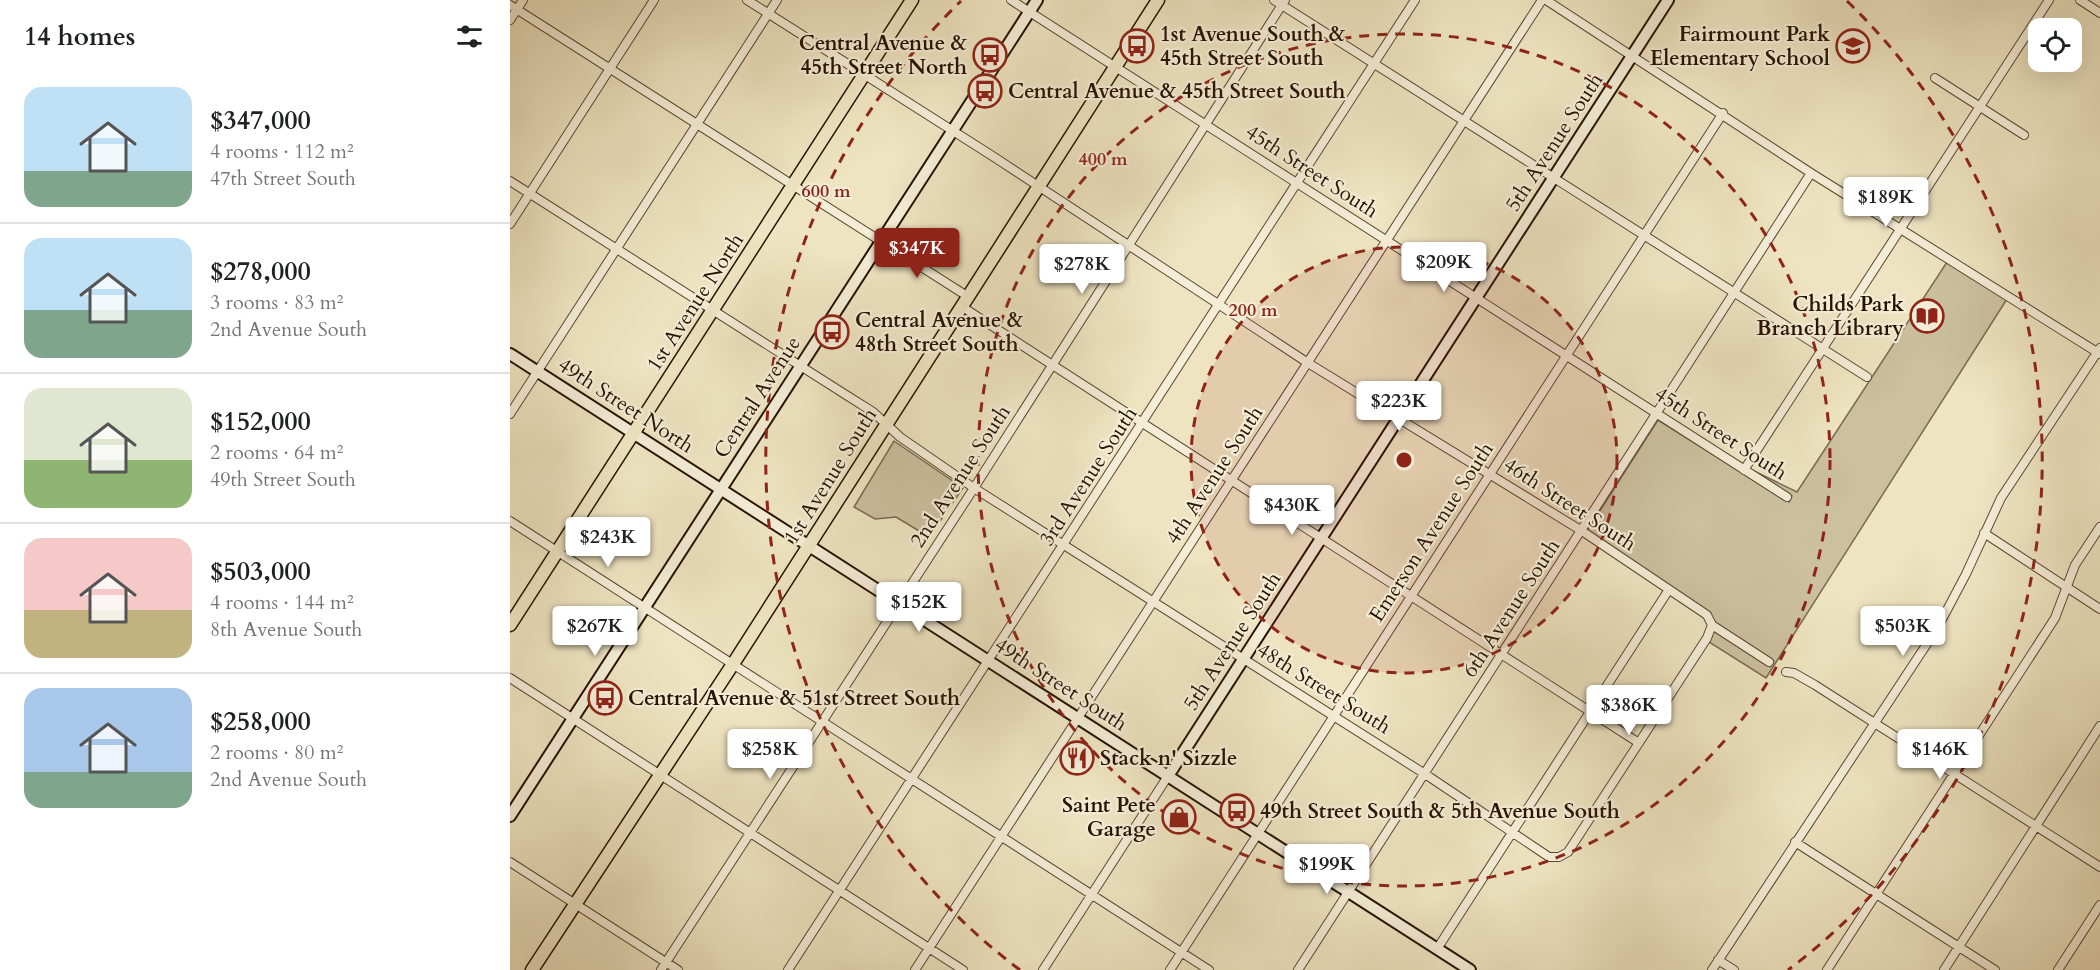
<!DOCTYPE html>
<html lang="en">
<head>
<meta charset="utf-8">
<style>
	body { margin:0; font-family:Cardo,serif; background:#f6f6f6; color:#202124; height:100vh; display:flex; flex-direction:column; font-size:22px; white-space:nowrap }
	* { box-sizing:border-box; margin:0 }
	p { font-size:20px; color:#757577 }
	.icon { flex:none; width:33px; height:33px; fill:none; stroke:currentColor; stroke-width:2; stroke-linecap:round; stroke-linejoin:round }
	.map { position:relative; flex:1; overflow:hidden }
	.drawer { display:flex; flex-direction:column; background:#fff; width:510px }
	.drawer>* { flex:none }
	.tools { position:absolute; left:1518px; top:18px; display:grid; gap:12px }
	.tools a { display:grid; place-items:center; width:54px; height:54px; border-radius:12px; background:#fff; box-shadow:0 6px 24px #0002; font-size:30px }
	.price { position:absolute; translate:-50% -51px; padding:0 14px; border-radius:6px; background:#fff; color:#222; font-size:20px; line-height:39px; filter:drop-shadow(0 2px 3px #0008) }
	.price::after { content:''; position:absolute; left:50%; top:36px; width:18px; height:14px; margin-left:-9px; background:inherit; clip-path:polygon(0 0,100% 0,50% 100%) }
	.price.current { background:#8f2418; color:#fff }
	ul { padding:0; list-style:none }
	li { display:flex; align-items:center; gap:18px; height:150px; padding:0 24px }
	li+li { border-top:2px solid #e0e0e0 }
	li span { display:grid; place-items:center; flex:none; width:168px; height:120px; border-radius:18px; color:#555 }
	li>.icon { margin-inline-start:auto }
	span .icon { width:72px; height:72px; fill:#fffc; stroke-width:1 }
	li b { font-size:26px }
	h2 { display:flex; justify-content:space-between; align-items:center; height:72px; padding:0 24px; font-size:26px }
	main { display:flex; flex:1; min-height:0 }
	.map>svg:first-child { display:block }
</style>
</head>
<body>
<main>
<section class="drawer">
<h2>14 homes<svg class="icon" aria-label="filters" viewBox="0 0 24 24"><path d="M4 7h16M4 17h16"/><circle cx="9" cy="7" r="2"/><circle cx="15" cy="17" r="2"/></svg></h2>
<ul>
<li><span style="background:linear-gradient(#bfe0f5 70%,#7fa58c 0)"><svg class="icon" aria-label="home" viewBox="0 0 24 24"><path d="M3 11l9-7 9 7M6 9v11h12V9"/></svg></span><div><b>$347,000</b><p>4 rooms · 112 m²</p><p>47th Street South</p></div></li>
<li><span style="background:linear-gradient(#bfe0f5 60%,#7fa58c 0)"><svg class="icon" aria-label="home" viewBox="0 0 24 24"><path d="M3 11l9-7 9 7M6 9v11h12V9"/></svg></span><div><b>$278,000</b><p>3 rooms · 83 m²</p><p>2nd Avenue South</p></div></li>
<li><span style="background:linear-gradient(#dfe7d0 60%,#8fb573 0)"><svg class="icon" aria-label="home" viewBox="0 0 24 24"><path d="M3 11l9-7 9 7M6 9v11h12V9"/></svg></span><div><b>$152,000</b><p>2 rooms · 64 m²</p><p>49th Street South</p></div></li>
<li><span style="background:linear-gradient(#f6c9c9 60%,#c2b280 0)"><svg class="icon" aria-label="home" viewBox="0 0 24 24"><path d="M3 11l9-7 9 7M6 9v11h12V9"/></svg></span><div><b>$503,000</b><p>4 rooms · 144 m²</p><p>8th Avenue South</p></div></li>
<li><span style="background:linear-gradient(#a9c7e8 70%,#7fa58c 0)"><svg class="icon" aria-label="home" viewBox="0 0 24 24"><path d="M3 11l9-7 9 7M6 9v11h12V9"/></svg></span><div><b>$258,000</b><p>2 rooms · 80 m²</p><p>2nd Avenue South</p></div></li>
</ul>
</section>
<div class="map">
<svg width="1590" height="970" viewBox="0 0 1590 970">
	<rect width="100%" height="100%" fill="#eee4c1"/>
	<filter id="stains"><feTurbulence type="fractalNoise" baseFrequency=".00333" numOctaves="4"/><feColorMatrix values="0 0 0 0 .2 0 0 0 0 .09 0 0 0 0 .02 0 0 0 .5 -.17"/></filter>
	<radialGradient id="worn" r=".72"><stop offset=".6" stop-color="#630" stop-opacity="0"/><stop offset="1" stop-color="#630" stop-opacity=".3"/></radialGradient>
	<path fill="#ccc0a0" stroke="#7a6a50" stroke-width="1.5" d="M1437 262 1497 299 1256 678 1199 642 1204 631 1260 667 1264 661 1206 624 1077 531 1148 420 1279 502 1282 496 1244 471 1287 492Z
		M384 441 453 488 419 537 386 517 365 519 344 507Z"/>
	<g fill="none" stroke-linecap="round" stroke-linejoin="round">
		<defs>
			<path id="street" d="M237 0 484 157 798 363 1072 531 1197 615 1202 625 1259 662
				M501 0 1277 497
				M764 0 1357 377
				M1036 0 1301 173 1590 354
				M1570 0 1590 13
				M0 5 457 296
				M0 20 13 0
				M1425 78 1514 135
				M0 181 333 393 363 412 390 437 464 488 915 774 1039 857H1049L1058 852 1197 638 1202 625
				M0 224 144 0
				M451 306 1129 743
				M0 414 267 0
				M1234 470 1539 0
				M0 521 699 970
				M1474 533 1590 609
				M1276 672 1284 673 1305 685 1590 867
				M0 678 453 970
				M1285 842 1485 970
				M0 862 168 970
				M927 949 1158 591
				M1208 960 1224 970
				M151 970 464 488 775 0
				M278 970 905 0
				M405 970 1032 0
				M533 970 658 776
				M660 970 1213 113
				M788 970 1301 173
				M1202 970 1428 627 1456 574 1491 498 1590 348
				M1317 970 1545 618 1565 565 1590 527
				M1434 970 1590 726
				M1548 970 1590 905"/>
			<path id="secondary" d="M0 354 960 970
				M658 776 1158 0
				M0 816 527 0"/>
			<path id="primary" d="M0 625 402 0
				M22 970 223 664 648 0"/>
		</defs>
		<use href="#street" stroke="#5a4730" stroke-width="10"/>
		<use href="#secondary" stroke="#281300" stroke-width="14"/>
		<use href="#primary" stroke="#281300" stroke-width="15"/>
		<use href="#street" stroke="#f4edd7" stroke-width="8"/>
		<use href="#secondary" stroke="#f4edd7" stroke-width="10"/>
		<use href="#primary" stroke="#eee4c1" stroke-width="12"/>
	</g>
	<circle cx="894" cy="460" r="213" fill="#8f2418" fill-opacity=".12"/>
	<g fill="none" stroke="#8f2418" stroke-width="3" stroke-dasharray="10 8">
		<circle cx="894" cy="460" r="213"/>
		<circle cx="894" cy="460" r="426"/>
		<path d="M510 970A638 638 0 0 1 451 1M1337 1A638 638 0 0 1 1278 970"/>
	</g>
	<defs>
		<symbol id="bus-ring" viewBox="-11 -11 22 22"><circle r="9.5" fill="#f4edd7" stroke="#8f2418" stroke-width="1.5"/><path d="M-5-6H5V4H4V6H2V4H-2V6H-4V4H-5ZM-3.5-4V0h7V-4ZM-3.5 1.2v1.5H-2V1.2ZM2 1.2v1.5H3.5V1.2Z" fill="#8f2418"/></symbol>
		<symbol id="school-ring" viewBox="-11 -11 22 22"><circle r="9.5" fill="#f4edd7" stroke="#8f2418" stroke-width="1.5"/><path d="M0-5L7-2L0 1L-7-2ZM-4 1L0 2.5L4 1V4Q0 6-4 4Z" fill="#8f2418"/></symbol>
		<symbol id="library-ring" viewBox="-11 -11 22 22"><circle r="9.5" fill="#f4edd7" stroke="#8f2418" stroke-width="1.5"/><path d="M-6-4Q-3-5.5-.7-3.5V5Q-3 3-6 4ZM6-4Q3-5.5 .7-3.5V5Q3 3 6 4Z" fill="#8f2418"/></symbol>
		<symbol id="restaurant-ring" viewBox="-11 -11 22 22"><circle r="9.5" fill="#f4edd7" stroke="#8f2418" stroke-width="1.5"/><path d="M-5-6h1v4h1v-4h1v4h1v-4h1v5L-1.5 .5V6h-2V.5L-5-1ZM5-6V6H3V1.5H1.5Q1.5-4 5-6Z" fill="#8f2418"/></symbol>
		<symbol id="shop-ring" viewBox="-11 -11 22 22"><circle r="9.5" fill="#f4edd7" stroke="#8f2418" stroke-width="1.5"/><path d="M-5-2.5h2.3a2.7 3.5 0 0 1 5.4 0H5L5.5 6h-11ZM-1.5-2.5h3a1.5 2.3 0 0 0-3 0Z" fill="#8f2418"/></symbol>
	</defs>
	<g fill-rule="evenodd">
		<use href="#bus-ring" x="608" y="27" width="38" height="38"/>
		<use href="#school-ring" x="1324" y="27" width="38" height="38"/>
		<use href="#bus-ring" x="461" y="36" width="38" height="38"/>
		<use href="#bus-ring" x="456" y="72" width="38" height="38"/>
		<use href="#library-ring" x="1398" y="297" width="38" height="38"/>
		<use href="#bus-ring" x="303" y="313" width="38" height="38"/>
		<use href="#bus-ring" x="76" y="679" width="38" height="38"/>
		<use href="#restaurant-ring" x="548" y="739" width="38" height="38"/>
		<use href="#bus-ring" x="708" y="792" width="38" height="38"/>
		<use href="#shop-ring" x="650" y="798" width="38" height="38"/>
	</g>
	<g text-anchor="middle" stroke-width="4.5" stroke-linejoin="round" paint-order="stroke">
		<g font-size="21" font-weight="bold" fill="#281300" stroke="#f4edd7" text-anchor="start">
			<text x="650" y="41">1st Avenue South &amp;<tspan x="650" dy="24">45th Street South</tspan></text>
			<text x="1320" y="41" text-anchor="end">Fairmount Park<tspan x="1320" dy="24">Elementary School</tspan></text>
			<text x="457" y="50" text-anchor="end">Central Avenue &amp;<tspan x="457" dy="24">45th Street North</tspan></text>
			<text x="498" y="98">Central Avenue &amp; 45th Street South</text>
			<text x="1394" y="311" text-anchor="end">Childs Park<tspan x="1394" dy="24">Branch Library</tspan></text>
			<text x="345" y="327">Central Avenue &amp;<tspan x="345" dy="24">48th Street South</tspan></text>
			<text x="118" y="705">Central Avenue &amp; 51st Street South</text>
			<text x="590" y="765">Stack n' Sizzle</text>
			<text x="646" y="812" text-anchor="end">Saint Pete<tspan x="646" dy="24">Garage</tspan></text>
			<text x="750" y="818">49th Street South &amp; 5th Avenue South</text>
		</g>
		<g font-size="21" fill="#281300" stroke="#f4edd7">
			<text transform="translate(1044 142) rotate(-57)" y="7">5th Avenue South</text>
			<text transform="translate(802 171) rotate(33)" y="7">45th Street South</text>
			<text transform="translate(185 302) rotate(-57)" y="7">1st Avenue North</text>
			<text transform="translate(247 397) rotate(-57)" y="7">Central Avenue</text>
			<text transform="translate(116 405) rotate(33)" y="7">49th Street North</text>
			<text transform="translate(1211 433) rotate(33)" y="7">45th Street South</text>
			<text transform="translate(704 475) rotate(-57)" y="7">4th Avenue South</text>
			<text transform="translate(320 476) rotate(-58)" y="7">1st Avenue South</text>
			<text transform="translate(450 476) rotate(-57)" y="7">2nd Avenue South</text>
			<text transform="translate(578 476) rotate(-57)" y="7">3rd Avenue South</text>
			<text transform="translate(1060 504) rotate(33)" y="7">46th Street South</text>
			<text transform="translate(921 532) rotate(-57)" y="7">Emerson Avenue South</text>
			<text transform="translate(1001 608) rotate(-57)" y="7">6th Avenue South</text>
			<text transform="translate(722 641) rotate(-57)" y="7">5th Avenue South</text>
			<text transform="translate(551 684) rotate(33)" y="7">49th Street South</text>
			<text transform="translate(814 688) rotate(32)" y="7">48th Street South</text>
		</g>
	</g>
	<circle cx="894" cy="460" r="9" fill="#8f2418" stroke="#f4edd7" stroke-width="3"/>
	<g font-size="18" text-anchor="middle" font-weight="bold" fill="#8f2418" stroke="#f4edd7" stroke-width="4.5" stroke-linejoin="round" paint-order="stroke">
		<text x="593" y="165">400 m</text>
		<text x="316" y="197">600 m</text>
		<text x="743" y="316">200 m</text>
	</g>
	<rect width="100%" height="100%" filter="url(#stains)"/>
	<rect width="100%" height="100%" fill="url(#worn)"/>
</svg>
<div class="tools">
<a><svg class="icon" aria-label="locate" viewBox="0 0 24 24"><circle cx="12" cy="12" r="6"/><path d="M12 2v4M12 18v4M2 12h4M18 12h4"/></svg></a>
</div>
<b class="price" style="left:1376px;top:228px">$189K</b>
<b class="price current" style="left:407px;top:279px">$347K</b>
<b class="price" style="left:934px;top:293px">$209K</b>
<b class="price" style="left:572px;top:295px">$278K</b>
<b class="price" style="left:889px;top:432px">$223K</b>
<b class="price" style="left:782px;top:536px">$430K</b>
<b class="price" style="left:98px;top:568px">$243K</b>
<b class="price" style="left:409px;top:633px">$152K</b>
<b class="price" style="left:85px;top:657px">$267K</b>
<b class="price" style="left:1393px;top:657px">$503K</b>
<b class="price" style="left:1119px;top:736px">$386K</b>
<b class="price" style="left:260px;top:780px">$258K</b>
<b class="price" style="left:1430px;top:780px">$146K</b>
<b class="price" style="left:817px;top:895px">$199K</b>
</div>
</main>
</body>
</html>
